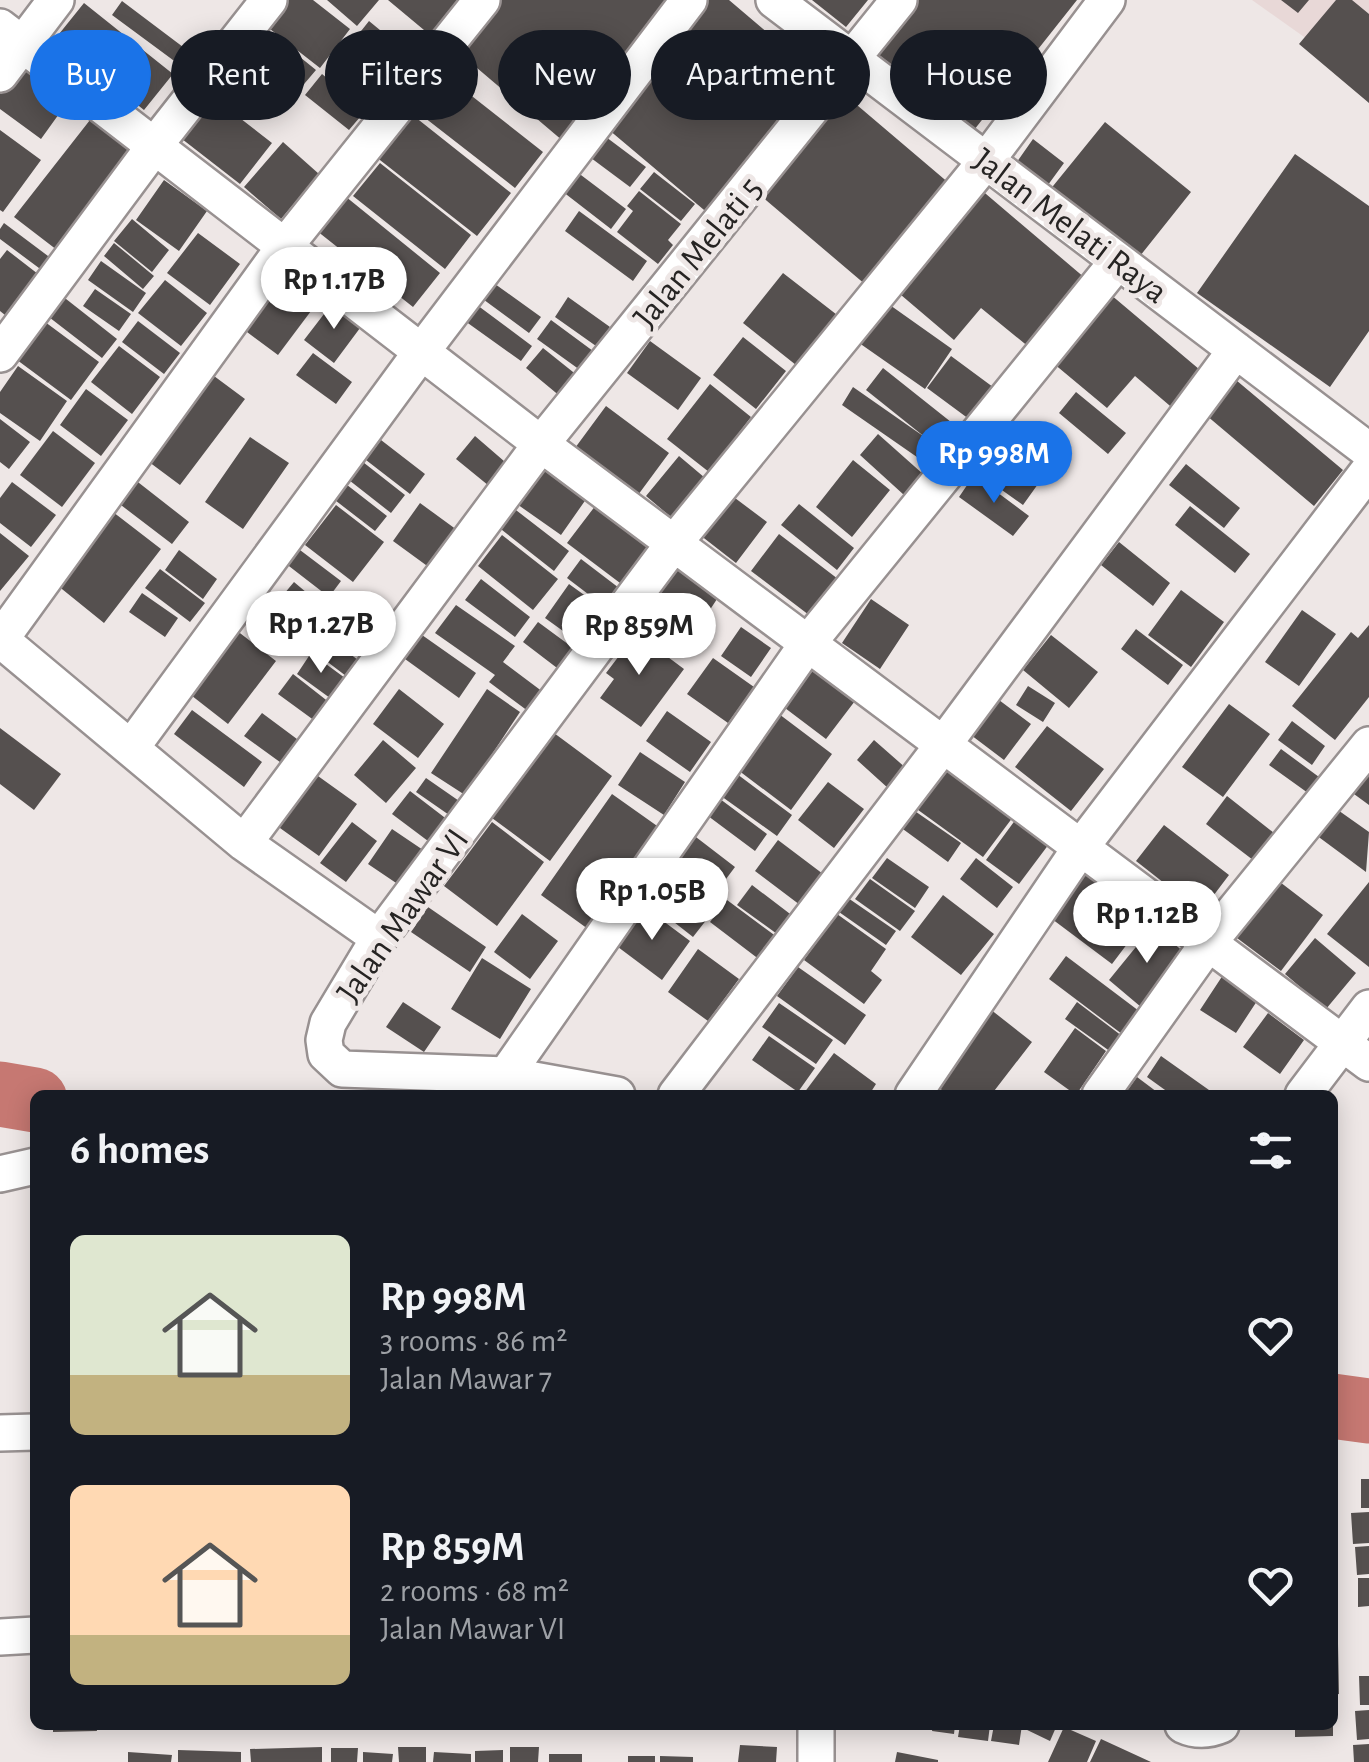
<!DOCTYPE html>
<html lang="en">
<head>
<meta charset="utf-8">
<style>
	body { margin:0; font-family:"Alegreya Sans",sans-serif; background:#242831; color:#f1f3f6; height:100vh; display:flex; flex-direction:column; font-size:38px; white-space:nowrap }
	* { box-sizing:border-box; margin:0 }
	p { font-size:32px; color:#9ea1a6 }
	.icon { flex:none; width:55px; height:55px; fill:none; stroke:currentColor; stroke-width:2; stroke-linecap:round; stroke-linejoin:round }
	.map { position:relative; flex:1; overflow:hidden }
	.drawer { position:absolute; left:30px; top:1090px; width:1308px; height:640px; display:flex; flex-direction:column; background:#171b24; border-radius:15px; box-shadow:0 5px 25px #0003 }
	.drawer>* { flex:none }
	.top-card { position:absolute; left:30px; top:30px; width:1310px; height:90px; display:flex; gap:20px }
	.price { position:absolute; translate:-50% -85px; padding:0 22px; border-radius:35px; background:#fff; color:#222; font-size:32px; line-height:65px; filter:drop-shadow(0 2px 5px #0008) }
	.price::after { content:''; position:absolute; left:50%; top:60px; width:30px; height:22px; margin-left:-15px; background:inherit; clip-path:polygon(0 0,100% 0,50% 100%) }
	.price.current { background:#1a73e8; color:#fff }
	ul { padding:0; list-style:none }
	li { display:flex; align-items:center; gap:30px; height:250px; padding:0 40px }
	li span { display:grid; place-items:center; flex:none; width:280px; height:200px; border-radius:15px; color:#555 }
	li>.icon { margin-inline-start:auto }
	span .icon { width:120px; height:120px; fill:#fffc; stroke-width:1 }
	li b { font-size:42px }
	h2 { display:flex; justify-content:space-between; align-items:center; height:120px; padding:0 40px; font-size:42px }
	.tag { padding:0 35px; border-radius:45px; background:#171b24; box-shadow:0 5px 25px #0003; font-size:35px; line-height:90px }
	.tag.current { background:#1a73e8; color:#fff }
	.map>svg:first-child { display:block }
</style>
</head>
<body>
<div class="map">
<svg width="1369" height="1762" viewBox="0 0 1369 1762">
	<rect width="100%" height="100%" fill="#eee7e6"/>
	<path fill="#e8d8d7" d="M1252 0H1369V83Z"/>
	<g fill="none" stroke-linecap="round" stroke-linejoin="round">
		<path stroke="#c67872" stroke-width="65" d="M0 1094 35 1100
			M1332 1406 1369 1411"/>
	</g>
	<path fill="#55504f" d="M278 0H313L350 29 320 68 261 22Z
		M327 0H379L357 26Z
		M388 0H469L436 40Z
		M488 0H681L563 141 450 45Z
		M703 0H729L823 80 710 215 602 124Z
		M812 0H868L846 27Z
		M907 0H1077L974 130 870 48Z
		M1281 0H1309L1298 13Z
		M1336 0H1352L1369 14V103L1299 44Z
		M122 1 187 50 177 63 112 15Z
		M84 3 173 74 144 110 55 39Z
		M369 21 409 54 371 102 331 69Z
		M264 28 316 70 299 90 247 49Z
		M19 63 69 100 41 139 0 109V90Z
		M440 71 543 152 515 188 411 107Z
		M322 74 366 110 349 130 305 95Z
		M205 91 272 143 240 184 173 132Z
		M844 94 957 190 873 291 760 195Z
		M405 109 511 193 477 236 371 153Z
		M90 120 133 153 57 250 14 217Z
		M1105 122 1191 192 1136 261 1049 191Z
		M0 130 41 160 3 212 0 210Z
		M602 134 646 167 630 187 587 155Z
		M1033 139 1064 163 1045 189 1014 166Z
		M283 142 319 174 281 219 244 187Z
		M1295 154 1369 206V331L1330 387 1197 293Z
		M380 163 471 235 445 269 353 196Z
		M573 169 626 209 611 229 558 188Z
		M654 172 695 204 681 221 640 189Z
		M164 180 207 211 179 251 136 220Z
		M979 188 1092 284 1035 352 981 308 954 340 894 289Z
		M639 191 681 224 668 240 673 245 658 264 617 232 633 211 627 206Z
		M340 192 440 273 413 307 312 227Z
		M579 211 647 261 633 281 565 231Z
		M132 219 169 250 152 272 114 241Z
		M4 223 56 262 47 274 0 239V229Z
		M198 233 240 264 210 305 167 273Z
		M114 243 154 276 143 289 104 256Z
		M7 250 38 274 5 315 0 311V259Z
		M101 261 146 293 133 312 88 280Z
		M282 270 320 299 278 355 239 326Z
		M783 273 841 318 801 369 743 323Z
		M488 279 541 317 529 333 476 294Z
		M165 280 207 313 181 346 138 313Z
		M95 289 131 314 119 331 83 306Z
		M1104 289 1206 375 1176 411 1135 376 1107 408 1047 358Z
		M61 295 117 339 102 358 45 314Z
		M568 297 610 327 596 346 555 317Z
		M880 298 952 349 925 389 852 338Z
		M334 301 363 324 334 363 304 340Z
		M477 305 532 346 521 361 465 321Z
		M37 316 99 362 71 400 9 354Z
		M551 320 593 351 580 370 537 339Z
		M138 321 180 353 164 374 122 342Z
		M743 337 786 371 756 409 713 375Z
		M650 341 701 378 678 410 627 373Z
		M119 346 160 377 132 414 91 382Z
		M543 348 578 376 561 397 526 368Z
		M313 353 352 382 336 404 296 375Z
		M951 356 997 390 973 422 927 388Z
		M18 366 67 401 40 441 0 413V392Z
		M883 368 956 426 927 464 842 405 853 387 926 438 866 390Z
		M1230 375 1343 470 1314 506 1200 410Z
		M214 376 245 399 180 485 145 459 171 432Z
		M710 384 751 417 709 472 667 439Z
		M86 389 128 420 101 456 60 425Z
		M1076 392 1126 433 1108 454 1059 413Z
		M606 406 669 453 638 495 575 448Z
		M0 419 30 442 9 469 0 462Z
		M53 431 95 463 62 507 20 475Z
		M878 434 923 474 904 495 860 455Z
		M475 436 512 468 494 490 456 459Z
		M250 437 289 463 243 529 205 502Z
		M381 440 425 474 410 494 366 460Z
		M985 448 1038 484 1023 505 971 468Z
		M354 455 405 495 391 513 340 473Z
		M679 456 711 483 678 523 646 496Z
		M853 460 890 490 852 537 816 507Z
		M543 462 589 495 561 535 514 502Z
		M1186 464 1240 508 1224 528 1169 485Z
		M974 475 1029 516 1013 536 959 497Z
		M134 479 189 522 172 544 117 502Z
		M342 481 387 516 375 531 331 497Z
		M12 482 56 515 31 547 0 523V498Z
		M731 495 767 522 736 563 700 535Z
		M599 501 659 548 628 589 567 543Z
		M420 503 457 530 430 568 393 541Z
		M799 504 854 548 837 570 781 525Z
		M336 505 384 542 353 582 305 545Z
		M1190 506 1250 554 1235 573 1175 525Z
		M512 507 569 551 554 571 497 526Z
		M113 512 161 549 104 623 57 585Z
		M0 533 29 556 0 591Z
		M779 534 838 579 809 615 751 571Z
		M502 535 558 579 533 610 478 566Z
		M1119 542 1170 583 1153 606 1101 565Z
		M296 547 341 581 329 597 285 563Z
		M179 550 217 579 203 599 165 570Z
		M581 559 623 591 609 610 567 578Z
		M676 567 719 596 692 637 648 608Z
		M160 569 205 603 190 622 145 588Z
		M481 579 530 617 515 637 465 600Z
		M294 582 326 609 301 640 268 613Z
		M569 584 605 610 581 644 545 618Z
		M1181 590 1224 622 1191 667 1148 635Z
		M142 593 178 618 165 637 129 612Z
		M871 599 909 625 880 669 842 643Z
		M456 605 515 646 503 662 551 698 536 717 489 682 495 675 435 633Z
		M343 606 382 634 363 659 325 630Z
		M1302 610 1336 634 1299 686 1265 662Z
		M538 622 576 650 561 671 523 642Z
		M1369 625V697L1335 740 1292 706 1351 632 1358 638Z
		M741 627 771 648 751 677 721 656Z
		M629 628 684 669 641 727 600 698 614 679 606 673 622 652 615 647Z
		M1136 629 1183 665 1168 685 1121 649Z
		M236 630 276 661 228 724 187 692Z
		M320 631 358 660 346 676 308 647Z
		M422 635 476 673 459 698 405 659Z
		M1051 635 1098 672 1069 708 1023 670Z
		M311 653 345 678 330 698 297 674Z
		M713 658 754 687 728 723 687 694Z
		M816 666 858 697 826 739 785 708Z
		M293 674 330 703 315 721 278 694Z
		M1028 686 1055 703 1043 722 1016 705Z
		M399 689 444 724 418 758 373 724Z
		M487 689 520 712 465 795 431 773Z
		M995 697 1031 724 1004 760 967 732Z
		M1229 704 1270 734 1223 797 1182 767Z
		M192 710 262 762 244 787 174 734Z
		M667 711 711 742 690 772 646 741Z
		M775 711 832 754 791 810 734 767Z
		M262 713 301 742 284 765 244 736Z
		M1292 721 1325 746 1312 765 1278 740Z
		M1047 726 1104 769 1071 811 1015 767Z
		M0 728 61 774 34 810 0 784Z
		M554 733 612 776 550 861 492 818Z
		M383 740 416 768 386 803 354 775Z
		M874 740 907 769 889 789 857 760Z
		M1281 749 1319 777 1308 793 1269 765Z
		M640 752 685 782 664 815 618 785Z
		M944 766 1013 817 983 857 914 807Z
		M311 771 357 804 319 856 273 823Z
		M1369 772V805L1354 794Z
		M737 774 792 815 777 836 721 796Z
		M426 778 462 803 452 817 416 792Z
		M828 782 864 809 834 848 798 820Z
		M410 791 457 827 440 850 392 814Z
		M712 793 767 834 755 851 700 810Z
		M612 794 660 828 588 929 541 895Z
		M1227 796 1274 833 1253 860 1206 824Z
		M909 807 961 843 948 862 896 824Z
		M1335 808 1369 832 1366 872 1316 835Z
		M1016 819 1049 844 1019 884 986 860Z
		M352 822 377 841 346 882 320 863Z
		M492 822 544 862 497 926 444 886Z
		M1164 825 1229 875 1201 912 1136 861Z
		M392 829 429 854 405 889 368 864Z
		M692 834 735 867 717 891 674 858Z
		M778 840 827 877 804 908 755 871Z
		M887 858 929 887 915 908 872 878Z
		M976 858 1013 887 997 908 960 879Z
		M1082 871 1146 919 1112 964 1048 916Z
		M677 872 718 905 693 937 651 904Z
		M870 879 915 911 900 931 855 899Z
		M1276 879 1323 915 1281 971 1233 935Z
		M1369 882V967L1327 934Z
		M752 885 798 920 784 939 737 905Z
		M943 895 994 934 961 975 911 937Z
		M848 898 896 931 886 945 839 912Z
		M727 900 777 937 760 960 710 922Z
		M643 906 690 941 662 980 614 944Z
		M428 907 486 947 470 972 411 932Z
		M522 914 558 941 530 979 494 952Z
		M837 914 886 949 871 971 882 980 864 1004 804 960Z
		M1153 926 1185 953 1141 1007 1109 980Z
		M1315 938 1356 973 1326 1009 1285 974Z
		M698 949 739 979 708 1021 668 992Z
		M1066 956 1139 1011 1122 1034 1049 979Z
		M482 958 531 989 500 1039 451 1009Z
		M798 967 866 1015 845 1045 777 996Z
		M1223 975 1259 998 1236 1033 1200 1010Z
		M403 1002 441 1027 424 1052 386 1027Z
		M1077 1002 1122 1036 1111 1052 1065 1019Z
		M779 1003 833 1040 816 1064 762 1027Z
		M990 1009 1032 1042 991 1095H948L933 1083Z
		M1268 1013 1304 1040 1280 1074 1243 1047Z
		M1075 1028 1106 1051 1076 1095 1044 1072Z
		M769 1036 815 1068 798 1092 752 1060Z
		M834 1053 876 1084 869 1095 804 1093Z
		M1161 1056 1209 1090 1206 1095H1172L1147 1077Z
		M1137 1077 1161 1095H1124Z
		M1361 1479H1369V1508H1361Z
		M1369 1512V1543L1353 1544 1351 1513Z
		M1369 1546V1574L1357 1575 1355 1547Z
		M1358 1578H1369V1606L1358 1607Z
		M1332 1644H1338L1339 1694 1332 1695Z
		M1359 1676H1369V1705H1360Z
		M1369 1710V1739L1357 1740 1355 1711Z
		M53 1725H96L97 1731 53 1732Z
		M933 1725H955L954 1734 932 1731Z
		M960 1725H990L988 1741 958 1737Z
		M994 1725H1022L1019 1745 991 1741Z
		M1025 1725H1057L1050 1741 1023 1728Z
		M1295 1725H1333V1736L1295 1737Z
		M1064 1727 1096 1741 1087 1762H1048Z
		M1101 1739 1151 1762H1090Z
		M1369 1744V1762H1354L1353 1745Z
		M740 1745 777 1747 776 1762H738Z
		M322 1747V1762H251L250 1749Z
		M398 1747H426V1762H399Z
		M510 1747H539L538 1762H510Z
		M331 1748H358L357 1762H331Z
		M178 1750 241 1752V1762H178Z
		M503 1750V1762H475V1751Z
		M128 1752 172 1755 171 1762H128Z
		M363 1752 393 1754 392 1762H363Z
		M434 1752 471 1754V1762H433Z
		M897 1752 938 1760V1762H895Z
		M549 1754H582V1762H549Z
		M628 1756H655V1762H628Z
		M660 1756 693 1757V1762H660Z"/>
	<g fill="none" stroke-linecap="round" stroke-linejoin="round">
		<defs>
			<path id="minor" d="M774 0 1369 451
				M0 27 541 444 1369 1063
				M0 74 56 0
				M0 354 165 132 269 0
				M0 640 285 246 482 0
				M1 640 244 843 379 938
				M131 748 422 351 689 0
				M244 843 541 444 899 0
				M506 1075 808 643 1118 261
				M617 1095 506 1075 342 1069 326 1054 324 1040 328 1023 379 938 674 543 986 161 1107 0
				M676 1095 943 745 1236 350
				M913 1095 1081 847 1369 470
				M1100 1095 1209 942 1369 745
				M1303 1095 1369 1008
				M0 1174 35 1166
				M0 1433 35 1432
				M0 1637 35 1635
				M1183 1725C1196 1731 1207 1731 1221 1725
				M816 1762V1725"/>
		</defs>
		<use href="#minor" stroke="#989191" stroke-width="40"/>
		<use href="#minor" stroke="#fff" stroke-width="35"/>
	</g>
	<g text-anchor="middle" stroke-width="10" stroke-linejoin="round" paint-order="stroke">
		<g font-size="35" fill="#262423" stroke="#eee7e6">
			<text transform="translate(1071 225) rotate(37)" y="12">Jalan Melati Raya</text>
			<text transform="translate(697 252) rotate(-51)" y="12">Jalan Melati 5</text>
			<text transform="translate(402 915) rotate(-55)" y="12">Jalan Mawar VI</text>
		</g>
	</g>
</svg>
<b class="price" style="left:334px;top:332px">Rp 1.17B</b>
<b class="price current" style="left:994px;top:506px">Rp 998M</b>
<b class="price" style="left:321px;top:676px">Rp 1.27B</b>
<b class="price" style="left:639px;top:678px">Rp 859M</b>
<b class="price" style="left:652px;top:943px">Rp 1.05B</b>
<b class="price" style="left:1147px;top:966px">Rp 1.12B</b>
<div class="top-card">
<a class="tag current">Buy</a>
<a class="tag">Rent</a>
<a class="tag">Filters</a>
<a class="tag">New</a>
<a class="tag">Apartment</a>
<a class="tag">House</a>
</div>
<section class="drawer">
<h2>6 homes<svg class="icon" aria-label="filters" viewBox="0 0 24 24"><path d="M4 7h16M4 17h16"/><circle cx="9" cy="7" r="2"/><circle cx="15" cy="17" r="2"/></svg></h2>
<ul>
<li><span style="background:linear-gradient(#dfe7d0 70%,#c2b280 0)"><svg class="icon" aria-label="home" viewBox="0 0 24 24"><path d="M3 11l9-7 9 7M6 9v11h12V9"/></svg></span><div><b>Rp 998M</b><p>3 rooms · 86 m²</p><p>Jalan Mawar 7</p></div><svg class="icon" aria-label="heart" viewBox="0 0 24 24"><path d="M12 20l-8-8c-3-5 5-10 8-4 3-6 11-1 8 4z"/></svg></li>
<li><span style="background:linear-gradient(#ffd9b3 75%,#c2b280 0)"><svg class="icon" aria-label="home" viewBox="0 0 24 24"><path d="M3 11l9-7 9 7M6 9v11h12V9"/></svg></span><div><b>Rp 859M</b><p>2 rooms · 68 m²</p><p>Jalan Mawar VI</p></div><svg class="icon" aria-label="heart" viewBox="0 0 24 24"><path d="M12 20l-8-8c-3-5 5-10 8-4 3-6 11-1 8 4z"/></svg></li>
</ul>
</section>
</div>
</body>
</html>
